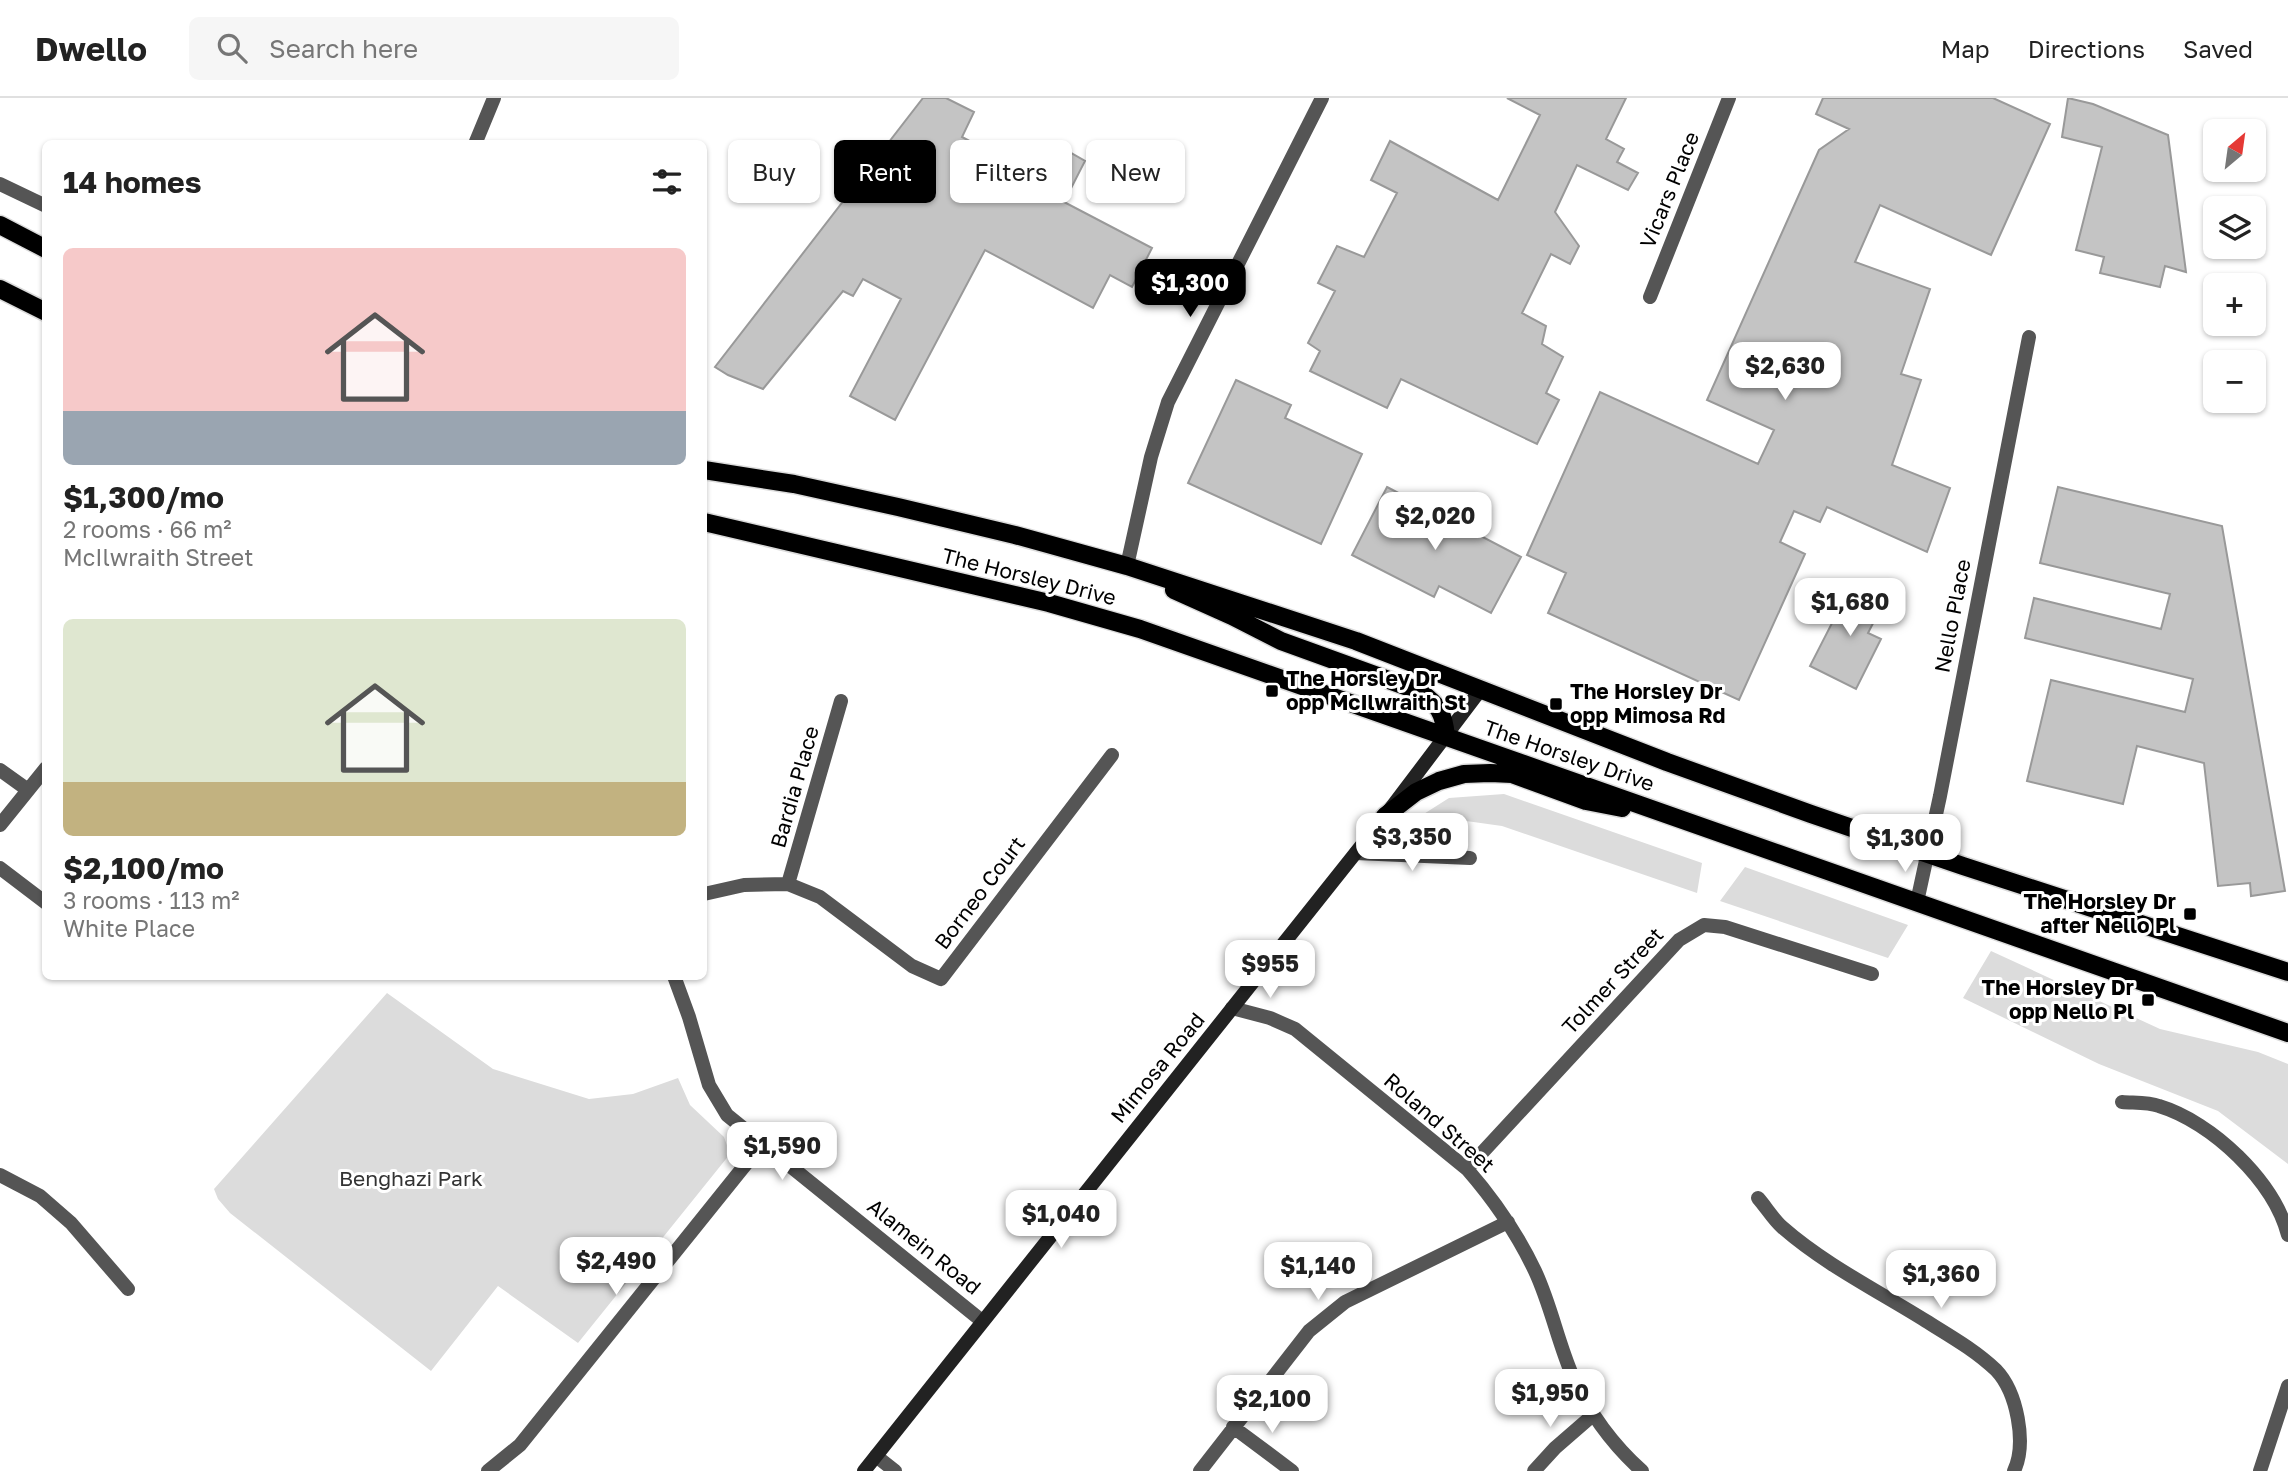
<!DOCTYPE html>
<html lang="en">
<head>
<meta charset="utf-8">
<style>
	body { margin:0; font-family:"Golos Text",sans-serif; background:#f6f6f6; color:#222; height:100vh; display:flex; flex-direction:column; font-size:26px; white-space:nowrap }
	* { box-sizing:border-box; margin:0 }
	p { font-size:23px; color:#767676 }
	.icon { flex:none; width:38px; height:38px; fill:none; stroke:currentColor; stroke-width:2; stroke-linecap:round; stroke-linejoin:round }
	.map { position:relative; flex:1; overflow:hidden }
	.panel { position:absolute; left:42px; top:42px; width:665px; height:840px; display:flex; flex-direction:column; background:#fff; border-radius:10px; box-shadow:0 2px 5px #0004 }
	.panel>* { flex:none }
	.banner { position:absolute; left:728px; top:42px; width:665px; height:63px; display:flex; gap:14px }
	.needle { width:46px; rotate:29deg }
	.controls { position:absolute; left:2203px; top:21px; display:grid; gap:14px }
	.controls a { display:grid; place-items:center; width:63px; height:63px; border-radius:10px; background:#fff; box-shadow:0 2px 5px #0004; font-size:35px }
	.price { position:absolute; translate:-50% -60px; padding:0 16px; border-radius:14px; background:#fff; color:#222; font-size:23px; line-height:46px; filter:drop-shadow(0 2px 4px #0008) }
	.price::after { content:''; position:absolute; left:50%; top:42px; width:21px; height:16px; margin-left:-10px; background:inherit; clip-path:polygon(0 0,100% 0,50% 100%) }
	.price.current { background:#000; color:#fff }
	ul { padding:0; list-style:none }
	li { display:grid; align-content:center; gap:14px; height:371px; padding:0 21px }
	li span { display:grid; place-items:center; height:217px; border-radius:10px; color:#555 }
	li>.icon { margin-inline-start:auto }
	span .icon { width:126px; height:126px; fill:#fffc; stroke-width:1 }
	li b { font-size:30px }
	h2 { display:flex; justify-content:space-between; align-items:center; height:84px; padding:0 21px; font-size:30px }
	.tag { padding:0 24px; border-radius:10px; background:#fff; box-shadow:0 2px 5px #0004; font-size:24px; line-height:63px }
	.tag.current { background:#000; color:#fff }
	header { display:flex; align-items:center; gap:42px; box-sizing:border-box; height:98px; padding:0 35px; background:#fff; border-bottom:2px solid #e0e0e0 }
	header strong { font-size:33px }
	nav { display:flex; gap:38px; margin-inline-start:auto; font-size:24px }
	.search { width:490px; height:63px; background:#f6f6f6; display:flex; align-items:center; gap:18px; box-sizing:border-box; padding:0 24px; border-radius:10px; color:#767676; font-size:26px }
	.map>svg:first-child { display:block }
</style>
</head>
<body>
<header>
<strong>Dwello</strong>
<div class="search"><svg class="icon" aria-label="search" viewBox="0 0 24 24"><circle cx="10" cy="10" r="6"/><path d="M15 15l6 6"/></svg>Search here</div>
<nav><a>Map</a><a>Directions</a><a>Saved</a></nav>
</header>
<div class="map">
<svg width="2288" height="1373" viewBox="0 0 2288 1373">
	<rect width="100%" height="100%" fill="#fff"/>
	<path fill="#dcdcdc" d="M1504 696 1702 765 1697 795 1502 728 1452 721 1429 736 1419 719 1449 700Z
		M1745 769 1908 827 1888 860 1720 803Z
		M1991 853 2160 931 2258 954 2288 966V1066L2218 1013 2099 966 1963 900Z
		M387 895 493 971 589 1001 633 996 678 980 690 1007 724 1039 730 1056 578 1245 498 1188 431 1273 230 1115 218 1101 214 1091Z"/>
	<path fill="#c4c4c4" stroke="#999" stroke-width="2" d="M923 0H946L974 14 962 39 1047 84 1064 51 1085 63 1064 104 1152 150 1132 189 1110 177 1093 210 985 152 895 322 850 298 901 201 863 181 853 198 843 193 763 291 728 277 715 269Z
		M1507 0H1626L1606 41 1624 51 1617 64 1638 75 1628 92 1577 67 1555 114 1579 148 1570 166 1551 156 1522 215 1546 228 1542 246 1563 259 1546 295 1559 302 1537 346 1401 281 1387 310 1310 273 1320 253 1308 245 1335 193 1318 185 1337 148 1364 159 1397 95 1371 82 1390 43 1498 102 1540 17Z
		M1823 0H1993L2050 26 1991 157 1880 107 1855 164 1930 191 1901 276 1921 282 1892 367 1950 390 1927 454 1827 409 1820 424 1794 413 1780 444 1805 456 1739 602 1548 515 1566 475 1527 457 1600 294 1758 366 1774 332 1707 302 1819 52 1849 31 1816 16Z
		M2068 0 2093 6 2168 37 2186 174 2165 168 2160 189 2100 175 2104 159 2076 152 2102 49 2062 39Z
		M1236 282 1291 307 1285 320 1362 356 1321 446 1188 385Z
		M1387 389 1521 459 1491 515 1439 488 1434 499 1352 457Z
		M2058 389 2222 428 2285 793 2251 798 2250 785 2218 788 2204 665 2137 648 2123 706 2027 683 2051 582 2185 614 2193 581 2025 540 2034 500 2161 531 2170 496 2040 465Z
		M1852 486 1885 502 1868 535 1881 541 1856 591 1810 568Z"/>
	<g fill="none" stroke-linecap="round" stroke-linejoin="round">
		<defs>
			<path id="primary" d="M0 127 46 151
				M0 191 46 214
				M704 372 794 386 898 409 1015 437 1127 468 1356 543 1667 664 1811 716 1963 768 2288 874
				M704 424 1049 505 1140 531 2288 935
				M1174 492 1232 518 1281 543 1419 593C1439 607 1444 615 1446 639
				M1385 718 1416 694 1439 683 1464 676 1490 675 1512 676 1586 703 1622 710"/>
		</defs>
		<use href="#primary" stroke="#dbdbdb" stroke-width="21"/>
		<path stroke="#555" stroke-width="14" d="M475 46 494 0
			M0 86 46 108
			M1650 199 1729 0
			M1127 468 1151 359 1168 304 1322 0
			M0 672 28 692
			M0 727 46 670
			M1356 755 1470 760
			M0 770 46 805
			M788 786 841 603
			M704 796 744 787 788 786 820 799 912 868 941 881 1112 657
			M1917 804 1940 698 2029 239
			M674 878 689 919 709 987 727 1017 982 1223
			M1232 910 1270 920 1295 931 1467 1071C1494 1102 1517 1135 1535 1173 1551 1207 1558 1245 1573 1279 1589 1314 1613 1347 1642 1373
			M2122 1004C2134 1005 2148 1004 2159 1008 2212 1024 2274 1083 2288 1137
			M1467 1071 1679 842 1704 827 1725 829 1872 876
			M0 1077 40 1098 71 1125 128 1191
			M1758 1100C1766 1109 1773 1121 1782 1129 1824 1166 1878 1193 1926 1223 1950 1238 1975 1252 1996 1272 2017 1294 2027 1345 2014 1373
			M1233 1329 1292 1373
			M876 1358 895 1373
			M488 1373 520 1347 762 1046
			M1200 1373 1309 1233 1345 1204 1508 1124
			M1534 1373 1555 1350 1593 1317
			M2260 1373 2288 1288"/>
		<path stroke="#222" stroke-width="14" d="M864 1373 1385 718 1481 591"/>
		<use href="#primary" stroke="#000" stroke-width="18"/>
	</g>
	<g fill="#000" stroke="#fff" stroke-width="2.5">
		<rect x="1265" y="586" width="14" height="14" rx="3.5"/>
		<rect x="1549" y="599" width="14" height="14" rx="3.5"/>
		<rect x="2183" y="809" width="14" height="14" rx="3.5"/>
		<rect x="2141" y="895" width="14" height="14" rx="3.5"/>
	</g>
	<g text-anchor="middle" stroke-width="6" stroke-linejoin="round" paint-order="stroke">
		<g font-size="21" fill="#000" stroke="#fff">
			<text transform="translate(1670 92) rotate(-68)" y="7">Vicars Place</text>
			<text transform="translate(1029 479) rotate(14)" y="7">The Horsley Drive</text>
			<text transform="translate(1953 518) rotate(-79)" y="7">Nello Place</text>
			<text transform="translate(1569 658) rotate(19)" y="7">The Horsley Drive</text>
			<text transform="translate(795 689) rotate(-74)" y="7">Bardia Place</text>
			<text transform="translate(980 795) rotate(-53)" y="7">Borneo Court</text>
			<text transform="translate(1613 883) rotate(-47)" y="7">Tolmer Street</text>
			<text transform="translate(1158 970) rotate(-51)" y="7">Mimosa Road</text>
			<text transform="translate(1439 1025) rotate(41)" y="7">Roland Street</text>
			<text transform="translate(924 1149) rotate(39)" y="7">Alamein Road</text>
		</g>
		<g font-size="21" font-weight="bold" fill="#000" stroke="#fff" text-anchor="start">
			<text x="1286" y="588">The Horsley Dr<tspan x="1286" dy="24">opp McIlwraith St</tspan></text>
			<text x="1570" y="601">The Horsley Dr<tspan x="1570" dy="24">opp Mimosa Rd</tspan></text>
			<text x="2176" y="811" text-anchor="end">The Horsley Dr<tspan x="2176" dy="24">after Nello Pl</tspan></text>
			<text x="2134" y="897" text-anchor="end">The Horsley Dr<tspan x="2134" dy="24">opp Nello Pl</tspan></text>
		</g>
		<g font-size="21" fill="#333" stroke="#fff">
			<text x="411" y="1088">Benghazi Park</text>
		</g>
	</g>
</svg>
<div class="controls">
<a><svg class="needle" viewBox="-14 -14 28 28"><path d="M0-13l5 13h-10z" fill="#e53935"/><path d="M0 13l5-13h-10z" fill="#767676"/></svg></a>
<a><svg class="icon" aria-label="layers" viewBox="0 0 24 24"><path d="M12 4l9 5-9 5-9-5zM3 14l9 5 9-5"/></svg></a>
<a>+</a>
<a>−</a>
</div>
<b class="price current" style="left:1190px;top:221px">$1,300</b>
<b class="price" style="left:1785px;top:304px">$2,630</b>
<b class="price" style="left:1435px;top:454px">$2,020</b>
<b class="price" style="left:1850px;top:540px">$1,680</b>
<b class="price" style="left:1412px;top:775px">$3,350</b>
<b class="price" style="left:1905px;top:776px">$1,300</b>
<b class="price" style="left:1270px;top:902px">$955</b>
<b class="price" style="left:782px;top:1084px">$1,590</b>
<b class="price" style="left:1061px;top:1152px">$1,040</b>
<b class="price" style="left:616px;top:1199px">$2,490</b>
<b class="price" style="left:1318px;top:1204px">$1,140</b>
<b class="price" style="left:1941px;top:1212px">$1,360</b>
<b class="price" style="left:1550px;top:1331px">$1,950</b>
<b class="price" style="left:1272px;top:1337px">$2,100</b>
<div class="banner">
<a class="tag">Buy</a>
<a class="tag current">Rent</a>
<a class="tag">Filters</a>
<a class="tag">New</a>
</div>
<section class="panel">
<h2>14 homes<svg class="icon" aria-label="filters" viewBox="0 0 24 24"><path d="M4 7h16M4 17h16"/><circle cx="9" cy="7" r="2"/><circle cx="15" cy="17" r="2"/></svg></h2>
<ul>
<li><span style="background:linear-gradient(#f6c9c9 75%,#9aa5b1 0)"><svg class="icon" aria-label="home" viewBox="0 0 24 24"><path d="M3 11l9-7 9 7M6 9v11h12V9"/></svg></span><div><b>$1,300/mo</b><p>2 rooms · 66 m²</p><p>McIlwraith Street</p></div></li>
<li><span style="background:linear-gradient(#dfe7d0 75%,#c2b280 0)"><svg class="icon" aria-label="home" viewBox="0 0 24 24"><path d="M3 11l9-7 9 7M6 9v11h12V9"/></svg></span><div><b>$2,100/mo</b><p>3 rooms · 113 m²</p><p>White Place</p></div></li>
</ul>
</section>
</div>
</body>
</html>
